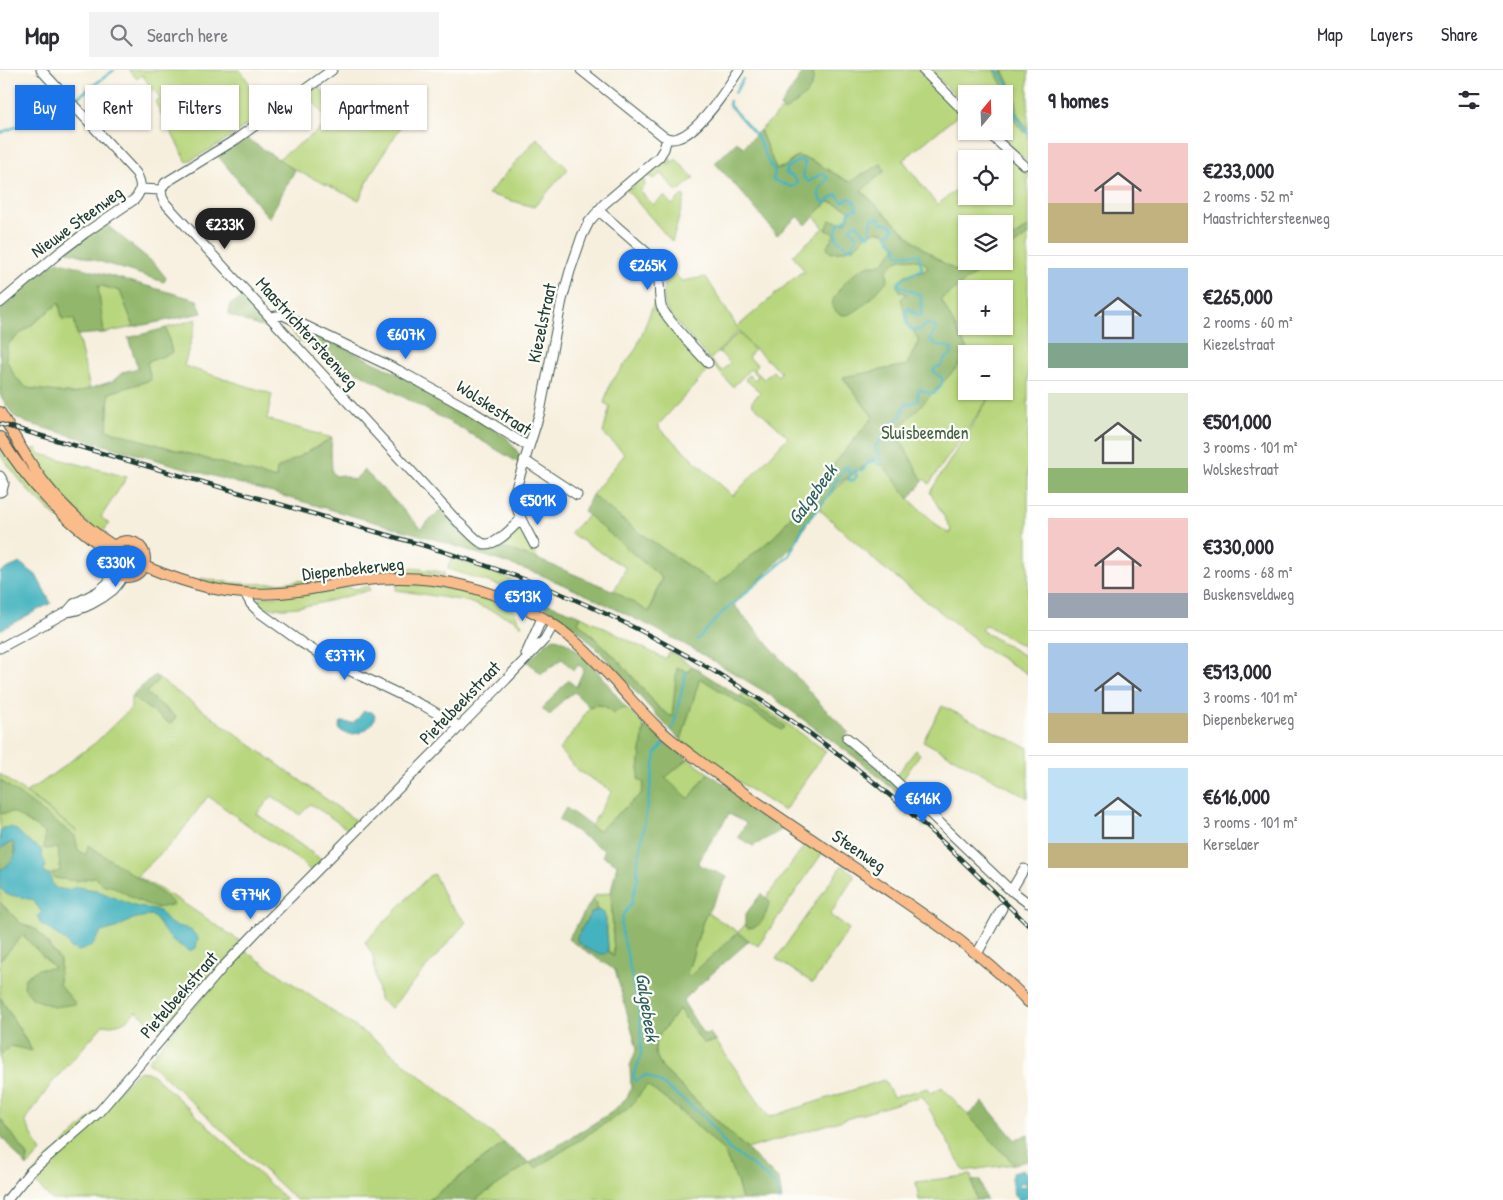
<!DOCTYPE html>
<html lang="en">
<head>
<meta charset="utf-8">
<style>
	body { margin:0; font-family:"Patrick Hand",sans-serif; background:#f2f2f3; color:#2b2b33; height:100vh; display:flex; flex-direction:column; font-size:19px; white-space:nowrap }
	* { box-sizing:border-box; margin:0 }
	p { font-size:16px; color:#7c7c81 }
	.icon { flex:none; width:28px; height:28px; fill:none; stroke:currentColor; stroke-width:2; stroke-linecap:round; stroke-linejoin:round }
	.map { position:relative; flex:1; overflow:hidden }
	.details { display:flex; flex-direction:column; background:#fff; width:475px }
	.details>* { flex:none }
	.banner { position:absolute; left:15px; top:15px; width:475px; height:45px; display:flex; gap:10px }
	.needle { width:32px; rotate:19deg }
	.fabs { position:absolute; left:958px; top:15px; display:grid; gap:10px }
	.fabs a { display:grid; place-items:center; width:55px; height:55px; border-radius:0px; background:#fff; box-shadow:0 1px 4px #0004; font-size:25px }
	.price { position:absolute; translate:-50% -42px; padding:0 11px; border-radius:18px; background:#1a73e8; color:#fff; font-size:16px; line-height:32px; filter:drop-shadow(0 1px 2px #0008) }
	.price::after { content:''; position:absolute; left:50%; top:30px; width:15px; height:11px; margin-left:-8px; background:inherit; clip-path:polygon(0 0,100% 0,50% 100%) }
	.price.selected { background:#222; color:#fff }
	ul { padding:0; list-style:none }
	li { display:flex; align-items:center; gap:15px; height:125px; padding:0 20px }
	li+li { border-top:1px solid #e1e1e2 }
	li span { display:grid; place-items:center; flex:none; width:140px; height:100px; border-radius:0px; color:#555 }
	li>.icon { margin-inline-start:auto }
	span .icon { width:60px; height:60px; fill:#fffc; stroke-width:1 }
	li b { font-size:21px }
	h2 { display:flex; justify-content:space-between; align-items:center; height:60px; padding:0 20px; font-size:21px }
	.chip { padding:0 18px; border-radius:0px; background:#fff; box-shadow:0 1px 4px #0004; font-size:18px; line-height:45px }
	.chip.selected { background:#1a73e8; color:#fff }
	header { display:flex; align-items:center; gap:30px; box-sizing:border-box; height:70px; padding:0 25px; background:#fff; border-bottom:1px solid #e1e1e2 }
	header strong { font-size:24px }
	nav { display:flex; gap:28px; margin-inline-start:auto; font-size:18px }
	.search { width:350px; height:45px; background:#f2f2f3; display:flex; align-items:center; gap:12px; box-sizing:border-box; padding:0 18px; border-radius:0px; color:#7c7c81; font-size:19px }
	main { display:flex; flex:1; min-height:0 }
	.map>svg:first-child { display:block }
</style>
</head>
<body>
<header>
<strong>Map</strong>
<div class="search"><svg class="icon" aria-label="search" viewBox="0 0 24 24"><circle cx="10" cy="10" r="6"/><path d="M15 15l6 6"/></svg>Search here</div>
<nav><a>Map</a><a>Layers</a><a>Share</a></nav>
</header>
<main>
<div class="map">
<svg width="1028" height="1130" viewBox="0 0 1028 1130">
	<rect width="100%" height="100%" fill="#fdfcf7"/>
	<filter id="ink" filterUnits="userSpaceOnUse"><feTurbulence type="fractalNoise" baseFrequency=".02" numOctaves="2"/><feDisplacementMap in="SourceGraphic" scale="10" xChannelSelector="R" yChannelSelector="G"/><feConvolveMatrix kernelMatrix="1 2 1 2 8 2 1 2 1" color-interpolation-filters="sRGB"/></filter>
	<filter id="wash" filterUnits="userSpaceOnUse"><feTurbulence type="fractalNoise" baseFrequency=".0096" numOctaves="4" result="noise"/><feDisplacementMap in="SourceGraphic" scale="20" xChannelSelector="R" yChannelSelector="G"/><feGaussianBlur stdDeviation="1.12" result="paint"/><feColorMatrix in="noise" values="0 0 0 0 0 0 0 0 0 0 0 0 0 0 0 0 0 1.4 0 .05"/><feComposite in="paint" operator="in"/></filter>
	<g filter="url(#wash)">
		<rect width="100%" height="100%" fill="#f7efde"/>
		<path fill="#b8d67d" stroke="#6c8a58" fill-rule="evenodd" d="M129 0H240L268 40 218 75 187 92 155 32 160 28 142 5 137 9Z
			M813 0H919L962 42 903 90 937 135 966 112V126H1004V89H996L1005 82 1028 103V157L1004 173V154H966V191H978L960 203C922 183 892 150 861 120L885 101 849 112 811 90 797 86 784 97 776 99 760 60 783 39 784 41 814 5Z
			M929 0H994C998 8 1004 17 1008 25 1016 43 1008 51 1028 64V92L995 61H1004V24H966V35Z
			M1003 0H1028V59L1018 46 1014 22Z
			M318 16 340 45 368 24 407 47 372 102 359 130 295 100 278 89 329 53 308 23Z
			M537 68 568 99 534 137 488 124Z
			M669 74 672 80 667 85 672 91 666 94 668 96 676 89 694 108 677 122 661 103 654 109 648 106 649 101Z
			M638 109 644 110 645 116 640 121 653 135 664 126 672 135 682 125 685 127 672 172 626 119 629 117 631 119 635 116 633 114Z
			M831 132 852 140 848 149 835 164 837 183 842 180 854 178 868 164 879 161 885 162 895 176V179L881 194 875 196 887 205V200C901 184 906 188 924 191L929 198 923 202H916L898 213 897 216 901 222 932 233 990 191H1004V182L1028 164V579L988 556 985 555 981 560 1028 588V604L979 575 974 568 880 495 817 437C837 417 853 402 878 388L881 392 919 270 907 295 843 308 873 347 775 466 716 515 633 458 592 425 625 384 603 363 610 336 604 333 610 314 636 279 654 233 705 295 708 297V301L659 354V358L733 426 788 367 751 333 760 322 745 309 749 305 755 310 758 306 750 299 733 317 710 292 711 291 722 301 730 293 719 282 739 262 754 280 748 287 758 295 754 300 764 309 773 301 778 306 781 302 748 273 739 260 710 290 668 243C661 226 663 215 668 198L682 211 706 207 737 257 800 203 805 202 793 185 824 158 814 146 826 133ZM966 219H1004V256H966ZM966 284H1004V321H966ZM991 325 930 422 951 459 950 464 939 457 908 428 925 409 929 414Z
			M102 216 120 221 134 257 104 263 97 217Z
			M59 233 74 249 90 319 73 324 27 318 15 307 6 289 7 277 10 272Z
			M283 248 306 259 300 271 281 250Z
			M197 249 184 296 272 324 267 349 332 368 277 399 276 409 107 360 109 323 151 310 147 292 172 282 166 258Z
			M0 371 57 446 58 449 29 421 3 389 0 384Z
			M36 378 40 384 127 407 101 447 109 454 102 463 86 452 64 430 28 382Z
			M588 445 662 508 656 521 649 543 614 521 626 498 570 463Z
			M517 457 524 460 538 490 510 480 488 477Z
			M116 489a12 12 0 1 1 24 0a12 12 0 1 1-24 0Z
			M452 488 534 518 530 527 501 516 448 499V497Z
			M411 498 444 502V506C420 504 396 502 372 505 336 509 301 518 265 519 243 520 222 516 200 512L201 508C230 514 259 515 289 512 312 510 335 504 358 501 376 499 393 498 411 498Z
			M397 513C443 515 473 522 515 541L517 548 522 554 520 556 513 549 466 531 396 520Z
			M369 516 370 520C338 528 305 540 271 538 266 537 261 538 256 535L258 529 261 528 348 517 355 519Z
			M581 546 665 589 670 582 692 596 688 602 677 598 673 648 659 639 619 591 578 552Z
			M700 607 782 659 784 656 739 627 743 623 826 681 784 741 748 718 681 670Z
			M159 609 358 752 350 761 326 744 310 734 300 745 272 726 257 744 322 790 311 801 300 791 256 761 208 726 176 769 137 806 177 829 240 871 231 885 165 959 160 954 154 956 136 941C124 954 120 955 103 955L51 1014 25 1051 41 1082 27 1097 28 1086 0 1048V987L11 976 32 980 0 927V890L23 865 54 898 59 914 60 890 37 860 20 853 0 832V704L78 762 26 722 41 713 95 673 131 638V626L170 654 176 647 145 623Z
			M594 635C605 635 614 641 626 638L644 656 638 709 644 712 641 724 598 761 591 756 612 721 579 701 559 680 576 658 589 637Z
			M942 636 1028 678V728L923 671Z
			M916 680 920 684 901 712 895 707Z
			M688 689 708 703 690 729 664 708Z
			M807 772 823 782 758 876 738 863 690 907 687 904 703 851 707 842 738 862 745 855 748 858 770 832 766 828Z
			M842 795 855 805 830 845 849 859 813 913 776 889Z
			M434 804 447 832 466 852 391 938 379 929 373 886 365 872 429 806Z
			M611 822 614 886 608 881 606 847 598 840H596V833L592 830 594 826Z
			M244 880 380 974 504 1073 429 1130H296L148 991Z
			M679 939 703 973 716 971 769 1047 884 1010 893 1027 928 1018 931 1023 942 1017 1014 1094 964 1101 922 1026 747 1079 662 998 655 983V971Z
			M139 1001 147 1002 153 1005 287 1130H52L35 1112 31 1105Z
			M647 1014 690 1049 723 1080 737 1111 742 1130H475L530 1093 536 1098 629 1038Z
			M971 1105 976 1130H919L916 1112Z"/>
		<path fill="#92b76c" stroke="#587a50" d="M805 0H813C816 23 800 29 784 42L780 36Z
			M994 0 1003 1 1014 22 1018 46 1028 59V64C1007 50 1017 44 1008 25 1004 17 998 8 994 0Z
			M760 60 776 99 784 97 797 86 811 90 849 112 881 94 885 101 861 121C892 150 922 183 960 203L978 191H993L941 229 967 280 964 290 896 362 923 411 909 429 878 389 861 398 841 412 817 437 793 476 734 535 823 637 849 662 844 668 902 720 899 724 857 689 767 623 695 580 650 556 591 527 539 504 434 469 27 353 14 346 0 325V241L32 210 57 191 197 230 202 243 134 257 120 221 102 216H98L104 263 77 265 74 249H62L59 233 10 272 7 277 6 289 15 307 27 318 73 324 113 311 123 302 138 298 128 268 166 258 172 283 147 292 151 310 109 323 107 360 276 409 277 399 332 368 331 379 332 402 336 406 342 405 354 410 364 400 421 458 442 439 482 477 510 480 542 491 614 521 649 542 662 508 584 442 592 425 633 458 716 515 775 466 873 347 843 307 907 295 919 271 907 250 901 229 907 224 901 222 897 216C900 204 912 202 923 202L928 198 924 192C906 188 901 184 887 200L888 210C878 220 848 260 834 239 831 234 833 229 836 225 841 215 859 197 871 195 875 195 878 196 882 193 886 190 890 183 895 179V176L885 162 879 161 868 164 854 178 831 183 828 180 827 176 835 164 826 160 830 150 845 153 848 149 851 140 831 132 826 133 806 155 798 146 777 165 744 125 715 93 737 72 743 77Z
			M246 68 295 100 269 148 218 86Z
			M103 152 155 194 166 208 164 212 67 181Z
			M1028 157V165L1004 183V173Z
			M243 228 270 255 269 258 258 256 229 245 230 234Z
			M306 259 396 303 481 351 507 368 520 385 519 393 457 356 300 271Z
			M530 527 581 546 578 552 619 591 659 638 672 647 677 597 688 602 692 596 785 656 782 660 700 608 681 670C646 637 617 597 582 564 565 548 548 539 530 527Z
			M554 568C576 569 612 620 626 638L619 640 613 644C606 635 600 633 589 637L574 622 562 631 550 645 542 639 568 610 576 617 584 599 579 595 573 600 562 589 541 604 528 592 546 573Z
			M155 605 159 609 146 623 176 647 170 654 131 626Z
			M644 656 654 662 688 689 665 708 689 729 708 703 787 757 753 776 738 767 746 753 729 744 704 782 698 794 727 807 703 851 687 904 690 906 738 862 749 871 699 915 683 931 703 964 710 963 716 971 703 973 679 939 655 971V983L662 998 779 1110 782 1130H742L737 1111 723 1080 690 1049 647 1015 629 1038 536 1098 530 1093 475 1130H429L504 1073 530 1093 612 1042 628 1026 631 1018 630 996 637 978 615 900 568 869 592 830 597 833 596 840 591 843 577 868 579 873 608 881 614 886 611 822 617 794 603 786 604 780 559 750 566 738 598 761 641 724 644 713 638 709Z
			M0 710 75 766 78 780 86 785 88 775 167 827 174 835 156 838 137 830 114 817 102 814 95 807 76 811 54 808 52 803 60 801V797L58 778 44 779 45 763 13 742 0 744Z
			M13 772 15 787 9 796 0 800V779L8 774Z
			M761 824 770 831C766 844 763 858 748 858L745 855V845Z
			M0 832 20 853 37 860 60 891 59 914 76 934 54 937 32 928 24 917 25 908 38 899 54 898 23 865 0 890Z
			M0 927 32 981 11 976 0 987Z
			M983 1032 1015 1070 1028 1064V1091L1014 1094 968 1045Z
			M0 1048 28 1086 27 1097 0 1065Z
			M980 1110 986 1130H976L972 1111Z"/>
		<path fill="#44b3bf" stroke="#32787a" d="M20 493 36 505 51 533 0 560V502Z
			M364 641 372 642 375 645C374 657 361 665 349 664 348 664 341 661 340 661L339 656 341 652C345 652 351 653 353 653 357 651 361 644 364 641Z
			M11 757 18 761 29 772 41 779 43 789 44 790 46 797H44L45 804H50L52 813 55 818 67 820 77 817 96 820 134 836 160 841C163 845 166 851 170 853 182 860 187 853 198 868L196 878 189 881C181 876 172 871 166 864 161 857 158 850 151 845L133 849 116 858 101 862 92 876 79 881 70 878 67 872 40 853 38 845 42 843 33 830 6 824 0 818V800C12 794 19 786 13 772L8 774 0 779V763L3 758Z
			M598 840 604 843C605 846 609 879 608 881 607 883 606 883 605 884 595 885 583 877 577 870V867L591 843Z
			M1023 1100 1025 1101 1028 1105V1113L1024 1114 1023 1112 1019 1114 1021 1118 1028 1114V1128L1019 1130 1014 1126 1011 1108 1013 1103Z"/>
		<g fill="none" stroke-linecap="round" stroke-linejoin="round">
			<path stroke="#44b3bf" stroke-width="2.5" d="M996 0 1009 15 1015 44 1028 64
				M735 23 743 9
				M78 27 114 0
				M0 63 52 43
				M697 570 723 542 789 486 804 455 829 425 834 414 845 397H848L850 404 849 410 852 411 857 406 854 401 855 400H863L870 390 874 389 875 392 880 395 882 389 874 377 879 373 885 361 901 346 905 334 913 333 918 330 917 325 920 319 928 323H934L941 316 942 308 933 301 936 297 941 296 944 289 951 285 952 279 948 277 939 276 930 270 937 258 928 253 920 260H912L907 255 906 240 909 238 915 244 921 245V229L920 225 897 215C903 206 913 205 922 199L919 185 897 184V177L887 166 894 158 889 154 881 153 879 148 872 149 869 166 863 162 857 154 853 155 850 159 857 167 853 175 848 179 836 168 837 155 848 148 849 141 857 139 854 130 850 128 842 132 837 124 824 133 819 127V120L828 108 822 103 809 112 803 107 805 92 799 90 787 98 786 104 792 106 798 113 792 117 773 110 775 101 769 93 757 66 729 35 730 31
				M673 659 686 602
				M664 673 656 683 637 798 638 807 631 834 623 845 621 857 639 940 641 963V985L633 1007 636 1011 646 1005 661 1013 705 1047 729 1079 752 1095 774 1113 780 1130"/>
		</g>
	</g>
	<g filter="url(#ink)">
		<g fill="none" stroke-linecap="round" stroke-linejoin="round">
			<defs>
				<path id="minor" d="M581 0 663 66C668 69 673 70 678 68 700 61 727 19 739 0
					M923 0 966 43
					M986 61 1024 95
					M141 119 161 120
					M161 120 162 127 165 133 458 452C465 457 475 470 482 473 494 479 513 457 521 449
					M161 120 165 113 235 70 332 0
					M598 140 655 190C661 206 658 220 661 236 665 248 697 281 708 293
					M0 233 60 182 85 163 135 129C142 121 142 113 136 103L41 0
					M271 247 283 245 398 300 467 338 529 377
					M524 390 577 425
					M0 406 4 413 2 421 0 422
					M534 474C526 458 514 441 515 421L540 342 562 230 570 201 582 166 589 152 604 134 659 87 664 79 667 68
					M245 523 251 534 259 542 302 573 338 595 426 637 460 657
					M67 542C83 540 101 530 113 520 117 516 120 511 123 507
					M0 578 67 542 74 534 97 522 102 518 108 513 113 501
					M526 584 542 548
					M847 668 877 693 1008 818 1028 833
					M1011 821 1024 799
					M977 884 1002 838
					M7 1130 29 1103 99 1042 223 897 263 855 496 620 545 569 553 555"/>
				<path id="major" d="M0 342C14 365 27 390 43 411 63 437 87 459 114 476
					M0 367C30 416 63 449 110 482
					M109 489a18 18 0 1 1 36 0a18 18 0 1 1-36 0Z
					M144 496C190 515 230 527 280 523 306 521 331 515 357 511 393 506 429 507 465 516 502 525 542 543 571 568 602 594 626 626 654 654 667 667 683 679 698 690 762 738 829 780 895 825 942 857 989 889 1028 932"/>
			</defs>
			<use href="#minor" stroke="#3f584e" stroke-width="11"/>
			<use href="#major" stroke="#3f584e" stroke-width="12"/>
			<use href="#minor" stroke="#fff" stroke-width="9"/>
			<use href="#major" stroke="#fabc8b" stroke-width="10"/>
			<defs>
				<path id="rail" d="M0 354 429 477C469 490 510 503 550 519 673 570 791 642 893 728 941 768 984 812 1028 855"/>
			</defs>
			<use href="#rail" stroke="#1f3d34" stroke-width="4.5"/>
			<use href="#rail" stroke="#fdfcf7" stroke-width="2.5" stroke-dasharray="8" stroke-linecap="butt"/>
		</g>
	</g>
	<g text-anchor="middle" stroke-width="4.5" stroke-linejoin="round" paint-order="stroke">
		<g font-size="18" fill="#1f3d34" stroke="#fdfcf7">
			<text transform="translate(77 152) rotate(-36)" y="6">Nieuwe Steenweg</text>
			<text transform="translate(542 253) rotate(-78)" y="6">Kiezelstraat</text>
			<text transform="translate(307 263) rotate(48)" y="6">Maastrichtersteenweg</text>
			<text transform="translate(494 338) rotate(33)" y="6">Wolskestraat</text>
			<text transform="translate(353 499) rotate(-6)" y="6">Diepenbekerweg</text>
			<text transform="translate(460 633) rotate(-46)" y="6">Pietelbeekstraat</text>
			<text transform="translate(859 781) rotate(34)" y="6">Steenweg</text>
			<text transform="translate(179 925) rotate(-49)" y="6">Pietelbeekstraat</text>
		</g>
		<g font-size="18" fill="#456346" stroke="#fdfcf7">
			<text x="925" y="369">Sluisbeemden</text>
		</g>
		<g font-size="19" font-style="italic" fill="#2a605e" stroke="#fdfcf7">
			<text transform="translate(812 424) rotate(-54)" y="7">Galgebeek</text>
			<text transform="translate(648 937) rotate(81)" y="7">Galgebeek</text>
		</g>
	</g>
</svg>
<div class="fabs">
<a><svg class="needle" viewBox="-14 -14 28 28"><path d="M0-13l5 13h-10z" fill="#e53935"/><path d="M0 13l5-13h-10z" fill="#7c7c81"/></svg></a>
<a><svg class="icon" aria-label="locate" viewBox="0 0 24 24"><circle cx="12" cy="12" r="6"/><path d="M12 2v4M12 18v4M2 12h4M18 12h4"/></svg></a>
<a><svg class="icon" aria-label="layers" viewBox="0 0 24 24"><path d="M12 4l9 5-9 5-9-5zM3 14l9 5 9-5"/></svg></a>
<a>+</a>
<a>−</a>
</div>
<b class="price selected" style="left:225px;top:180px">€233K</b>
<b class="price" style="left:648px;top:221px">€265K</b>
<b class="price" style="left:406px;top:290px">€607K</b>
<b class="price" style="left:538px;top:456px">€501K</b>
<b class="price" style="left:116px;top:518px">€330K</b>
<b class="price" style="left:523px;top:552px">€513K</b>
<b class="price" style="left:345px;top:611px">€377K</b>
<b class="price" style="left:923px;top:754px">€616K</b>
<b class="price" style="left:251px;top:850px">€774K</b>
<div class="banner">
<a class="chip selected">Buy</a>
<a class="chip">Rent</a>
<a class="chip">Filters</a>
<a class="chip">New</a>
<a class="chip">Apartment</a>
</div>
</div>
<section class="details">
<h2>9 homes<svg class="icon" aria-label="filters" viewBox="0 0 24 24"><path d="M4 7h16M4 17h16"/><circle cx="9" cy="7" r="2"/><circle cx="15" cy="17" r="2"/></svg></h2>
<ul>
<li><span style="background:linear-gradient(#f6c9c9 60%,#c2b280 0)"><svg class="icon" aria-label="home" viewBox="0 0 24 24"><path d="M3 11l9-7 9 7M6 9v11h12V9"/></svg></span><div><b>€233,000</b><p>2 rooms · 52 m²</p><p>Maastrichtersteenweg</p></div></li>
<li><span style="background:linear-gradient(#a9c7e8 75%,#7fa58c 0)"><svg class="icon" aria-label="home" viewBox="0 0 24 24"><path d="M3 11l9-7 9 7M6 9v11h12V9"/></svg></span><div><b>€265,000</b><p>2 rooms · 60 m²</p><p>Kiezelstraat</p></div></li>
<li><span style="background:linear-gradient(#dfe7d0 75%,#8fb573 0)"><svg class="icon" aria-label="home" viewBox="0 0 24 24"><path d="M3 11l9-7 9 7M6 9v11h12V9"/></svg></span><div><b>€501,000</b><p>3 rooms · 101 m²</p><p>Wolskestraat</p></div></li>
<li><span style="background:linear-gradient(#f6c9c9 75%,#9aa5b1 0)"><svg class="icon" aria-label="home" viewBox="0 0 24 24"><path d="M3 11l9-7 9 7M6 9v11h12V9"/></svg></span><div><b>€330,000</b><p>2 rooms · 68 m²</p><p>Buskensveldweg</p></div></li>
<li><span style="background:linear-gradient(#a9c7e8 70%,#c2b280 0)"><svg class="icon" aria-label="home" viewBox="0 0 24 24"><path d="M3 11l9-7 9 7M6 9v11h12V9"/></svg></span><div><b>€513,000</b><p>3 rooms · 101 m²</p><p>Diepenbekerweg</p></div></li>
<li><span style="background:linear-gradient(#bfe0f5 75%,#c2b280 0)"><svg class="icon" aria-label="home" viewBox="0 0 24 24"><path d="M3 11l9-7 9 7M6 9v11h12V9"/></svg></span><div><b>€616,000</b><p>3 rooms · 101 m²</p><p>Kerselaer</p></div></li>
</ul>
</section>
</main>
</body>
</html>
